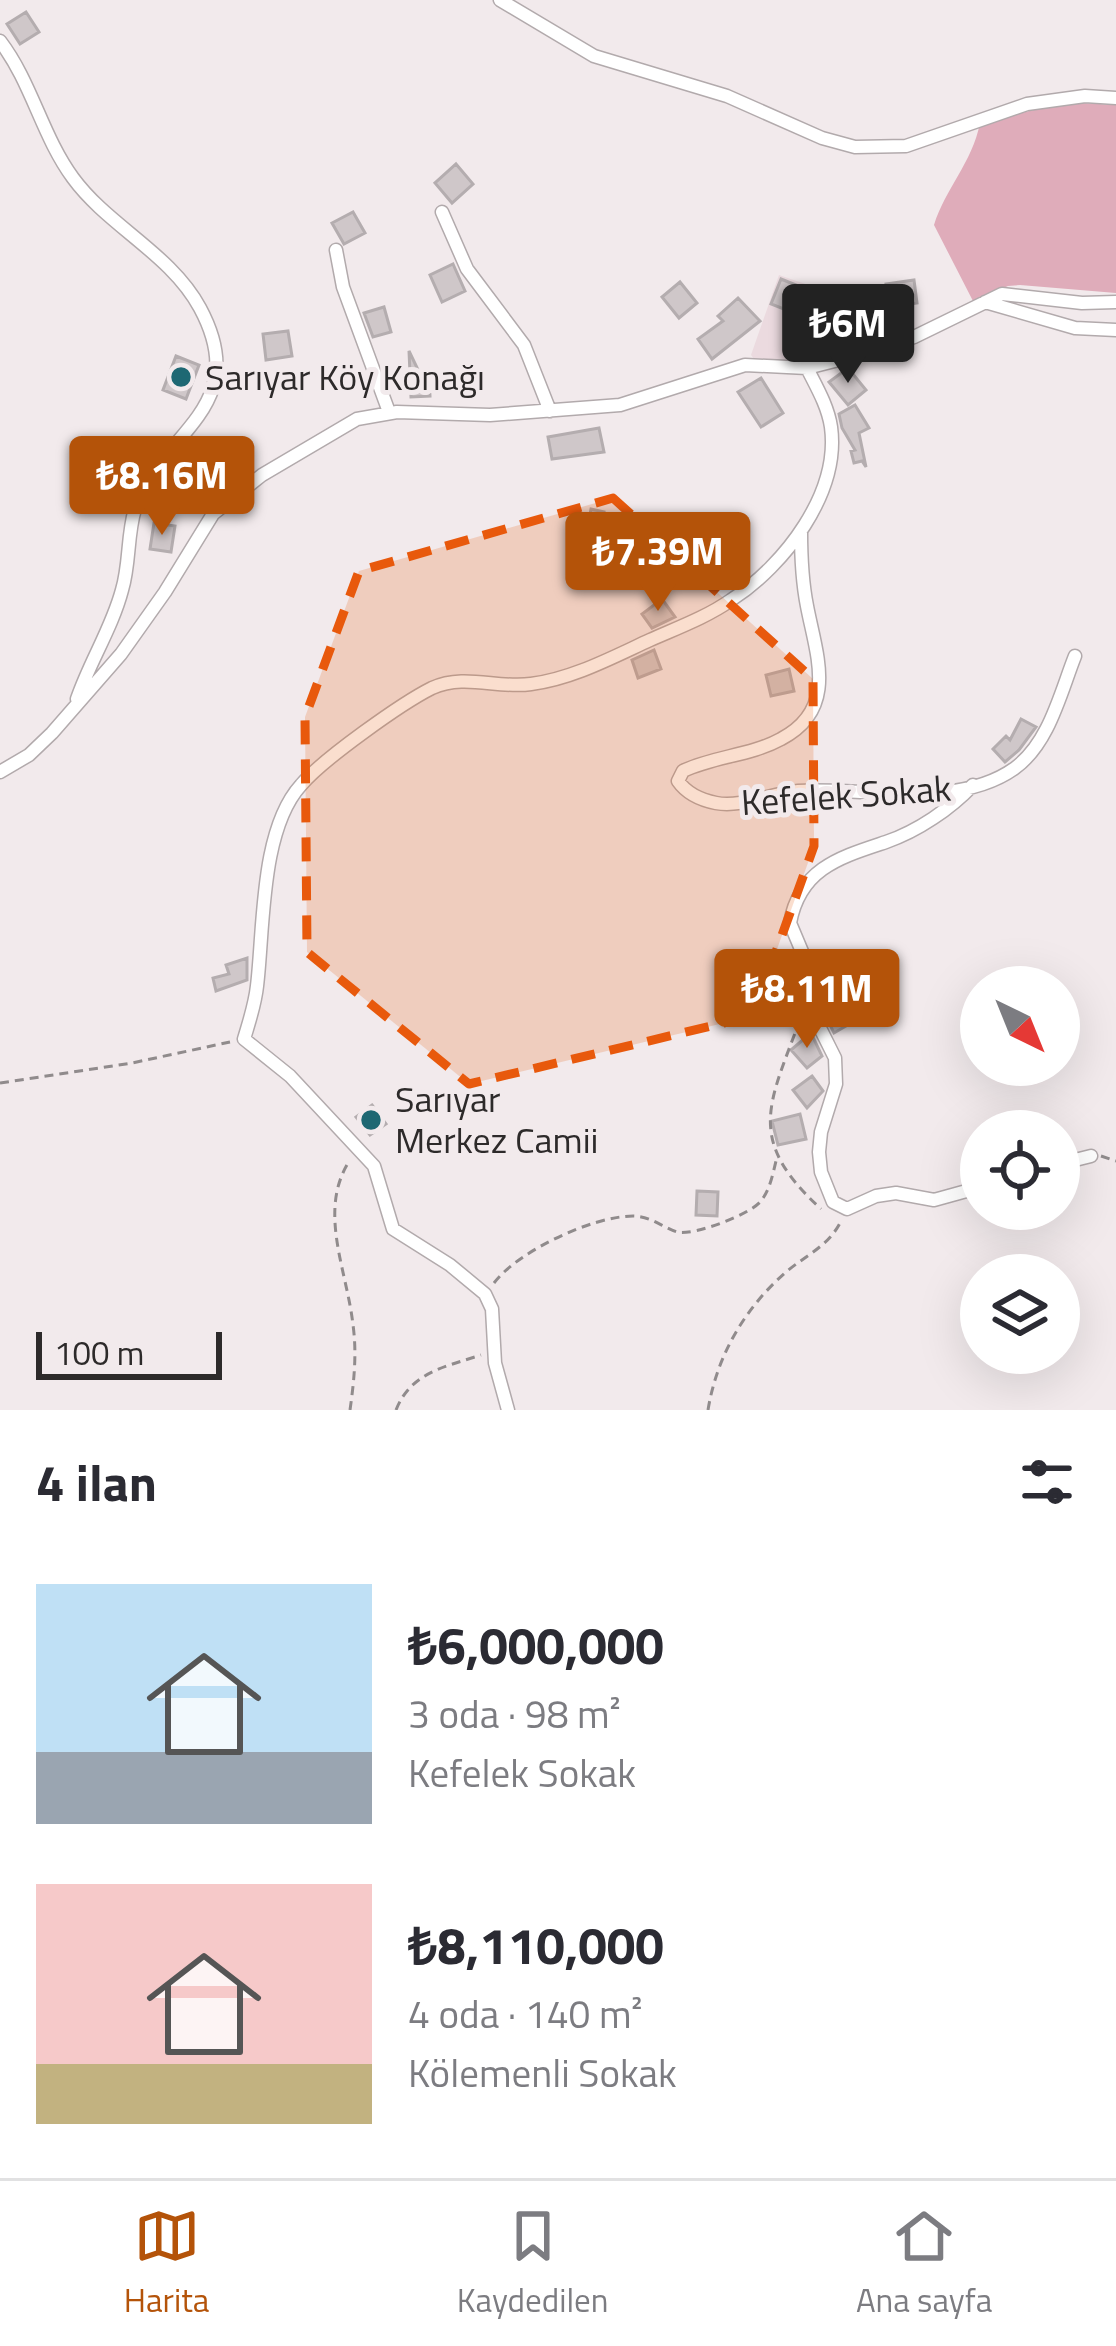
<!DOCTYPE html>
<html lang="tr">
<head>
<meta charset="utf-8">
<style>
	body { margin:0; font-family:"Titillium Web",sans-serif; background:#f7f7f7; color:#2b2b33; height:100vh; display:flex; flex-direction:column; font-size:45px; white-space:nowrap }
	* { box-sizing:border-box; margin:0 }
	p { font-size:39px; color:#7c7c81 }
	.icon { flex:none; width:66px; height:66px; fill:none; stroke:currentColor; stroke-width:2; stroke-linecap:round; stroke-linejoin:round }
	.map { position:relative; height:1410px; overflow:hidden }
	.sheet { display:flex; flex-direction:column; background:#fff; flex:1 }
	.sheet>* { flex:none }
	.needle { width:78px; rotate:137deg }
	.fabs { position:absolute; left:960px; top:966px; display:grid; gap:24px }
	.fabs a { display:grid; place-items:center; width:120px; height:120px; border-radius:50%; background:#fff; box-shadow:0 12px 48px #0002; font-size:60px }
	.scale { position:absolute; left:36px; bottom:30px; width:186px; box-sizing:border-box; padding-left:12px; border:6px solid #2d2a2a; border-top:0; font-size:33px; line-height:42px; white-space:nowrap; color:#2d2a2a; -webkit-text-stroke:9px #f2eaec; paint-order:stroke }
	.price { position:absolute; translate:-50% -102px; padding:0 27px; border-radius:12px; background:#b45309; color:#fff; font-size:39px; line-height:78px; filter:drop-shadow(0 3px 6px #0008) }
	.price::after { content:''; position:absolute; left:50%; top:72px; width:36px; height:27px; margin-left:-18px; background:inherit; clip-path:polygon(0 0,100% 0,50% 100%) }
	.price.on { background:#222; color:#fff }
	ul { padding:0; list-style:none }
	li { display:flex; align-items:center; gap:36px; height:300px; padding:0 36px }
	li span { display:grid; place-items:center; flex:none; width:336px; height:240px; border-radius:0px; color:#555 }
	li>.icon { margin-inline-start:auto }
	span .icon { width:144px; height:144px; fill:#fffc; stroke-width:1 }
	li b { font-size:51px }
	h2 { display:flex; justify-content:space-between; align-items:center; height:144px; padding:0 36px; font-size:51px }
	.menu { display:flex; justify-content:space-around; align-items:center; height:168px; border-top:3px solid #e1e1e2; background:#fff; font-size:33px; color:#7c7c81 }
	.menu a { display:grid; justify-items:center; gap:6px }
	.menu .on { color:#b45309 }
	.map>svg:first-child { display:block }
</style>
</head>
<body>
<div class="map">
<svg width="1116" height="1410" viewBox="0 0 1116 1410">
	<rect width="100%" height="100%" fill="#f2eaec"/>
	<path fill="#ebdadf" d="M779 275 820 289 813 318 839 326 831 356 805 364 755 360 751 355Z"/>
	<path fill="#dfacba" d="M1066 102 1116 105V293L1020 285 1008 286 973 301 934 225C945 189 972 163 980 123Z"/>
	<path fill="#cfc7c9" stroke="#b4adaf" stroke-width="3" d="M26 12 39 32 20 44 7 24Z
		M456 164 473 184 452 203 435 183Z
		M353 212 365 233 344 244 332 223Z
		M453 264 465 291 442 302 430 275Z
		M781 279 823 296 825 288 848 293 841 322 818 317 797 306 794 313 771 304Z
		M914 280 917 303 889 307 886 284Z
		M680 282 697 303 679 318 662 297Z
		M738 298 760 321 712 359 698 339 723 321 718 316Z
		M384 307 391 332 373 337 364 313Z
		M288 331 292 356 266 360 263 334Z
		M409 351 420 374H429L430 396 411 397Z
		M176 356 199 365 186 399 163 390Z
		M848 368 866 390 848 405 829 382Z
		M761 378 783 413 761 427 738 392Z
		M855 405 869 428 859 433 866 467 862 461 854 463 851 451 855 450 842 428 839 414Z
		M599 428 604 452 552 459 548 437Z
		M591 509 604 512 596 560 575 554 580 534 586 535Z
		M154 523 175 526 171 552 150 549Z
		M662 599 675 617 652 628 642 614Z
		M654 650 661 669 638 678 632 660Z
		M789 669 794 691 771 696 766 675Z
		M1021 719 1036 727 1019 750 1005 762 993 749 1006 736 1010 740Z
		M858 952 874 963 860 982 844 971Z
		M247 958V980L216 991 213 978 229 974 226 965Z
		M887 974 894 987 874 996 877 1003 842 1019 846 1026 834 1033 825 1015 867 988 864 985Z
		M811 1033 822 1056 807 1068 791 1050Z
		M812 1076 823 1091 807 1108 793 1090Z
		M372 1105 386 1124 370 1135 356 1117Z
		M800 1114 806 1139 778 1145 772 1121Z
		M697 1191 718 1192 717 1216 696 1215Z"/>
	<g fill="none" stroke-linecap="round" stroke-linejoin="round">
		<defs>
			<path id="minor" d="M500 0 594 56 727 96 822 138 855 147 906 146 1027 104 1085 96 1116 98
				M0 41C32 83 42 136 73 178 108 226 171 254 200 308 255 410 157 434 135 509 127 535 130 564 122 590 112 628 90 661 77 699
				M442 212 467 269 524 345 550 411
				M336 250 343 287 389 412
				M985 302 1075 328 1116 330
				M801 531C801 556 802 581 807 606 816 654 839 709 781 739 750 756 714 756 683 771L678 781C687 794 701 800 716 803 741 808 772 793 798 791 864 787 957 810 1015 768 1049 743 1060 694 1075 656
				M0 772 29 755 52 733 121 654 165 592 213 514 262 475 357 419 397 412 490 415 620 405 745 365 807 368 874 351 914 337 1002 294 1082 303 1116 302
				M973 785C950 809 918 831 886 842 841 857 800 868 790 923L803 954 812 1012 835 1058 836 1084 821 1132 819 1152 821 1172 833 1202 847 1209 876 1196 896 1193 934 1200 981 1187
				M1059 1164 1091 1156
				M508 1410 495 1363 492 1309 485 1294 450 1265 393 1229 374 1166 290 1076 244 1039C249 1022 255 1005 257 986 264 929 260 830 301 785 323 759 402 703 432 688 465 673 497 689 531 684 572 679 613 657 650 640 677 628 707 617 731 600 785 565 840 493 831 427 828 406 816 386 807 368"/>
		</defs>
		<use href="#minor" stroke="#b2aaac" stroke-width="15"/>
		<path stroke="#908b8c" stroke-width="3" stroke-dasharray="9 6" stroke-linecap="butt" d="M800 1020C768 1106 746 1140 821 1209
			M0 1083 132 1063 230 1042
			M1101 1156 1116 1161
			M494 1283C518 1251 593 1216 633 1216 650 1216 662 1227 677 1232 694 1236 751 1214 761 1201 771 1188 773 1172 777 1157
			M350 1410C354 1382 357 1353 353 1325 347 1270 317 1210 350 1160
			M396 1410C411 1372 445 1367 481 1355
			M708 1410C717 1355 745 1308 786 1272 806 1255 829 1246 841 1221"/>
		<use href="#minor" stroke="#fff" stroke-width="12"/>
	</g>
	<path fill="#e8590c" fill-opacity="0.2" stroke="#e8590c" stroke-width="9" stroke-dasharray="24 15" stroke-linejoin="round" d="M613 498 813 679 814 846 753 1016 469 1084 307 952 305 717 359 571Z"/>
	<g fill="#1e6873" stroke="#f2eaec" stroke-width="4.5">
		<circle cx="181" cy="377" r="12"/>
		<circle cx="371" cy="1120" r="12"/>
	</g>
	<g text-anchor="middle" stroke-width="10" stroke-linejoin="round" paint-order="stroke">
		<g font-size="36" fill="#2d2a2a" stroke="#f2eaec" text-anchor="start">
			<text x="205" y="390">Sarıyar Köy Konağı</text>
			<text x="395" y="1112">Sarıyar<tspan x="395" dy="41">Merkez Camii</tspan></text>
		</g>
		<g font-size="36" fill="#2d2a2a" stroke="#f2eaec">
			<text transform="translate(846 795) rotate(-4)" y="13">Kefelek Sokak</text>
		</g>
	</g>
</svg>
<div class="fabs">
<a><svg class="needle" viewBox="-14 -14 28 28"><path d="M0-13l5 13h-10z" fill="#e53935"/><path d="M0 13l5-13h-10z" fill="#7c7c81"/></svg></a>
<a><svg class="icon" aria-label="locate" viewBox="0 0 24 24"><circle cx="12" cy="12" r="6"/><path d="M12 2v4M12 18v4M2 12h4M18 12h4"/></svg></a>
<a><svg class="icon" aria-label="layers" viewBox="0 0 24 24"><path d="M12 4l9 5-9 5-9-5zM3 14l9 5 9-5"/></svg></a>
</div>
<div class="scale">100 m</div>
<b class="price on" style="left:848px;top:386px">₺6M</b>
<b class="price" style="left:162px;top:538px">₺8.16M</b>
<b class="price" style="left:658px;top:614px">₺7.39M</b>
<b class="price" style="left:807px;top:1051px">₺8.11M</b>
</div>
<section class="sheet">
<h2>4 ilan<svg class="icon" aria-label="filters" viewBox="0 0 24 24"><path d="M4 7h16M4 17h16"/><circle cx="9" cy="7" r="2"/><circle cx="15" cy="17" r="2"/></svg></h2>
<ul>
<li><span style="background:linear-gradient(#bfe0f5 70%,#9aa5b1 0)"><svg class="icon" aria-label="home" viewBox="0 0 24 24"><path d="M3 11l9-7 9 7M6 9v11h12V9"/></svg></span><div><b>₺6,000,000</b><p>3 oda · 98 m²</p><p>Kefelek Sokak</p></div></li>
<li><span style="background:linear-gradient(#f6c9c9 75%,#c2b280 0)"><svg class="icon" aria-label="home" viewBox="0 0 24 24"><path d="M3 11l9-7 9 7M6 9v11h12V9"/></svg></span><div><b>₺8,110,000</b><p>4 oda · 140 m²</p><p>Kölemenli Sokak</p></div></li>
</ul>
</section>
<nav class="menu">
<a class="on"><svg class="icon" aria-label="map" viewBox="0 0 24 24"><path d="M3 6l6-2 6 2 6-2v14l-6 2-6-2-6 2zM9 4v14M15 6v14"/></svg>Harita</a>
<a><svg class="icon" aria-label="saved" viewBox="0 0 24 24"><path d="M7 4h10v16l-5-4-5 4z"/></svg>Kaydedilen</a>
<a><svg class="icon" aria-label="home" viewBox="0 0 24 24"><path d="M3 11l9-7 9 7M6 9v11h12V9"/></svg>Ana sayfa</a>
</nav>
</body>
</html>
